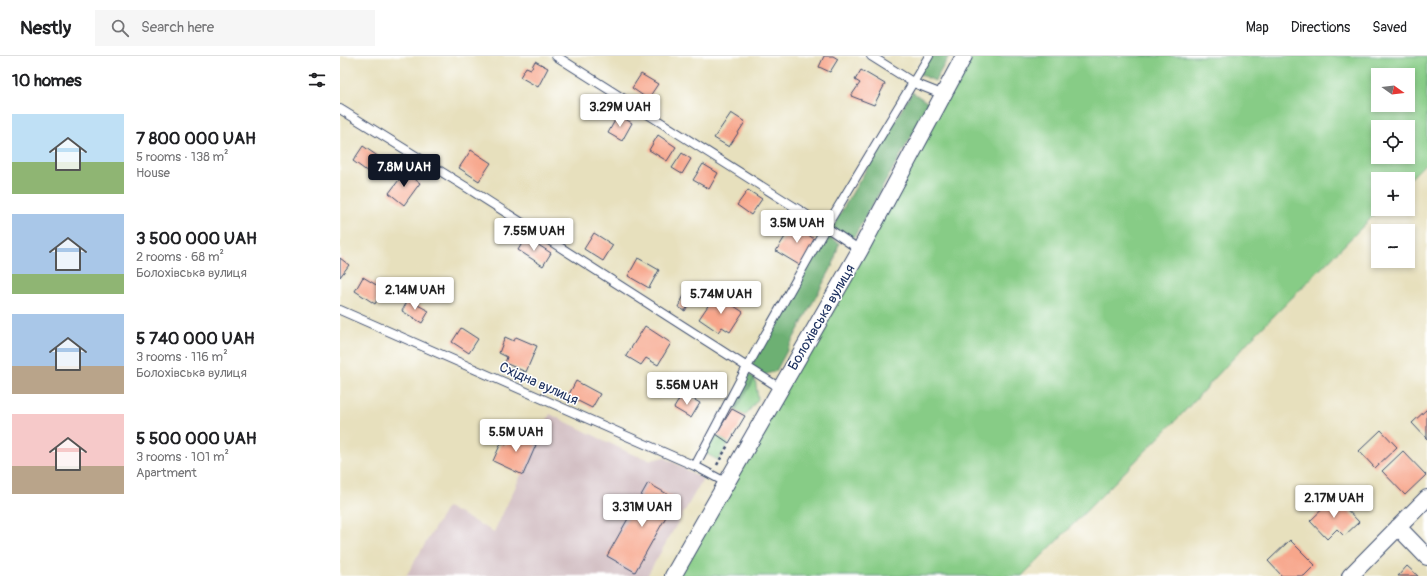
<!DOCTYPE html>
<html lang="en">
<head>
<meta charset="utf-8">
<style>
	body { margin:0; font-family:Pangolin,sans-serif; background:#f6f6f6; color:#202124; height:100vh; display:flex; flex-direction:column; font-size:15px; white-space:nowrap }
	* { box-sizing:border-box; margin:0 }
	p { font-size:13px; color:#757577 }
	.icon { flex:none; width:22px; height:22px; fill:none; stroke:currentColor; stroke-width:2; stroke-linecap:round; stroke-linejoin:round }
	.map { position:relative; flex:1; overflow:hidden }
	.side { display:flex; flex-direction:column; background:#fff; width:340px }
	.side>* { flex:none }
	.needle { width:26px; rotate:104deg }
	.controls { position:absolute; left:1031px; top:12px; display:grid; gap:8px }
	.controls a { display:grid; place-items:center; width:44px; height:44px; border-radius:0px; background:#fff; box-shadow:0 2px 6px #0003; font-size:20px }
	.price { position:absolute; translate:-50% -34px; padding:0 9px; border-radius:4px; background:#fff; color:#222; font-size:13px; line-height:26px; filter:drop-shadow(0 1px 2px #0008) }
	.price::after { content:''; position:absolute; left:50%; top:24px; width:12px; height:9px; margin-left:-6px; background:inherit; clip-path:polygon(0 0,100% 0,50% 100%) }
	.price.on { background:#111827; color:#fff }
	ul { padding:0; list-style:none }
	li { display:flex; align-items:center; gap:12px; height:100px; padding:0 12px }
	li span { display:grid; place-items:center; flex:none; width:112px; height:80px; border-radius:0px; color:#555 }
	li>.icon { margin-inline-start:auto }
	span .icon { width:48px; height:48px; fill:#fffc; stroke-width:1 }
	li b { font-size:17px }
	h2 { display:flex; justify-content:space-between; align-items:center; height:48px; padding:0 12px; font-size:17px }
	header { display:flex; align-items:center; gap:24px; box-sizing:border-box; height:56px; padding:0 20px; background:#fff; border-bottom:1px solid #e0e0e0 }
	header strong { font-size:19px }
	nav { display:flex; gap:22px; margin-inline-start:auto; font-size:14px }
	.search { width:280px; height:36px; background:#f6f6f6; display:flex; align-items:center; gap:10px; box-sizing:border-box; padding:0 14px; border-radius:0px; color:#757577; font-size:15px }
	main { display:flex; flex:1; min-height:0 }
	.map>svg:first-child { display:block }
</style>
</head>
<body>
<header>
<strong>Nestly</strong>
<div class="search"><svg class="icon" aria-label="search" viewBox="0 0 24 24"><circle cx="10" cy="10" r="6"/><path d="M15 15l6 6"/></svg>Search here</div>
<nav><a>Map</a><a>Directions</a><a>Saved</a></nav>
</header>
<main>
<section class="side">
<h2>10 homes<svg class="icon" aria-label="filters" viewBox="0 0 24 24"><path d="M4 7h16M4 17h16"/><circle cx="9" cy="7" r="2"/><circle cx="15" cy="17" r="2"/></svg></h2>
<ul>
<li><span style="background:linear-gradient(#bfe0f5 60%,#8fb573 0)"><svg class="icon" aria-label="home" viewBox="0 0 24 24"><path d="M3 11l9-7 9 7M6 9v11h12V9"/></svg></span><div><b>7 800 000 UAH</b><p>5 rooms · 138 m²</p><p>House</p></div></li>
<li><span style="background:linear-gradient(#a9c7e8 75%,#8fb573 0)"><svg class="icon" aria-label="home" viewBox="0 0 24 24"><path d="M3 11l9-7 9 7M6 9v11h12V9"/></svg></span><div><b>3 500 000 UAH</b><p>2 rooms · 68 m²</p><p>Болохівська вулиця</p></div></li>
<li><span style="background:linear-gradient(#a9c7e8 65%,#b9a48a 0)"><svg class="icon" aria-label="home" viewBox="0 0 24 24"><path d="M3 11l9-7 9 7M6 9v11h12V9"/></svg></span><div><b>5 740 000 UAH</b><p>3 rooms · 116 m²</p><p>Болохівська вулиця</p></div></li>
<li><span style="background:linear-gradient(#f6c9c9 65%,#b9a48a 0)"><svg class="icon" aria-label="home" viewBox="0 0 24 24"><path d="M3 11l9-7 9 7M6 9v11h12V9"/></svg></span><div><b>5 500 000 UAH</b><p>3 rooms · 101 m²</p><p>Apartment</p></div></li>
</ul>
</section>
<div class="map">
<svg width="1087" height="520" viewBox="0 0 1087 520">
	<rect width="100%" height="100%" fill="#fff"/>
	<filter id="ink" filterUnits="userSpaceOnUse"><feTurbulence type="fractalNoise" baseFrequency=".025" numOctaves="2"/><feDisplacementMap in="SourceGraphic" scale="8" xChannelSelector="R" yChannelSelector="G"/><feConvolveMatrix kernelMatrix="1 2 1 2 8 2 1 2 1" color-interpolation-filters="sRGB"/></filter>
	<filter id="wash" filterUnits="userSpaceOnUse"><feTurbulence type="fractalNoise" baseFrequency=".012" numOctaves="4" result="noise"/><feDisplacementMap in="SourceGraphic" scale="16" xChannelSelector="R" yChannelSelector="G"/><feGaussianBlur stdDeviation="0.9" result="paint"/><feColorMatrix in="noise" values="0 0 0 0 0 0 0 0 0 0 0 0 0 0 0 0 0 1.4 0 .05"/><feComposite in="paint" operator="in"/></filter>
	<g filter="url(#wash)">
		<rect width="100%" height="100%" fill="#e7e0bd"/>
		<path fill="#d2bec2" d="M210 358 292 398 311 404 324 401 363 423 307 520H66L107 451 154 476Z"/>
		<path fill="#87cc86" stroke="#517e72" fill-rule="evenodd" d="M624 0H1087V106L1068 125V123H1038V153H1040L908 286 841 359 682 520H333ZM1038 19H1068V49H1038ZM1038 71H1068V101H1038Z
			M415 322 418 343 405 360 395 355Z
			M375 378 389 387 378 404 363 396Z"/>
		<path fill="#6db073" stroke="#447068" d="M589 0H609L595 25 579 18Z
			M572 36 590 48 514 181H505L491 173Z
			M485 179 499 187 493 209 436 315 424 319 411 310Z
			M407 317 415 322 395 355 391 353 375 378Z"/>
		<g id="blocks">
			<path fill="#f7a68b" d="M484 0H493L498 3 490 16 479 11Z
				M195 5 208 12 198 31 180 21 186 11 191 13Z
				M521 14 545 28 534 49 511 40 520 27 515 24Z
				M301 18 318 28 308 43 292 32Z
				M391 57 405 66 389 91 374 82Z
				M278 59 292 67 282 85 268 77Z
				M318 79 336 91 327 105 309 94Z
				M23 90 39 101 28 116 13 105Z
				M131 94 151 107 139 125 119 112Z
				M342 97 351 103 342 118 332 112Z
				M363 108 378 117 369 133 353 124Z
				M65 116 80 127 64 149 49 137Z
				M408 134 422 143 411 159 397 149Z
				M455 165 469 174 467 178 477 185 461 210 436 195Z
				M254 177 273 189 263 205 244 193Z
				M186 181 211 197 203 210 178 194Z
				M0 202 9 209 0 221Z
				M298 202 319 214 309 232 288 220Z
				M23 221 43 233 35 248 15 235Z
				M346 236 354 241 345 255 338 251Z
				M376 238 403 256 390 276 382 271 378 276 359 263Z
				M68 244 89 255 82 267 62 255Z
				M305 270 331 287 318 309 306 302 301 309 286 300Z
				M121 272 138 283 129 297 112 286Z
				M165 281 174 285 176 281 197 290 186 316 165 307 167 301 159 297Z
				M236 325 260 338 252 352 228 340Z
				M343 337 360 347 351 362 334 352Z
				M392 353 405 360 389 387 376 378Z
				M1087 353V383L1072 367Z
				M1041 374 1057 391 1035 412 1019 395Z
				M171 377 179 381 181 379 187 378 192 382V387L196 389 183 419 153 405 161 387 166 389Z
				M1063 395 1086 419 1065 439 1042 415Z
				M308 427 336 443 295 516 267 500Z
				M995 441 1019 466 1004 480 997 473 987 483 970 465Z
				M950 484 975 509 964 520H942L928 505Z
				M1067 510 1078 520H1058Z"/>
		</g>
	</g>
	<g filter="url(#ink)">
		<use href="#blocks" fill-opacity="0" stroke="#3a4a6c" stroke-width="1"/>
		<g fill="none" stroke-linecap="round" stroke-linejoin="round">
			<defs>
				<path id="lane" d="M216 0 486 171 520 194
					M531 0 574 27 604 39
					M0 53 126 131 440 332
					M0 254 355 410 387 427
					M355 410 407 311 486 171 589 0"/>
				<path id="street" d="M1058 471 1087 501
					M333 520 520 194 624 0
					M1010 520 1087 442"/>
			</defs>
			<use href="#lane" stroke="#3a4a6c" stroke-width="10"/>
			<use href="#street" stroke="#3a4a6c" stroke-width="18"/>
			<path stroke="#3a4a6c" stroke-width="2.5" stroke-dasharray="3 3" stroke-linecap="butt" d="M377 409 388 389"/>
			<use href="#lane" stroke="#fff" stroke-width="8"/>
			<use href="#street" stroke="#fff" stroke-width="16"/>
		</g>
	</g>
	<g text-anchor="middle" stroke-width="3" stroke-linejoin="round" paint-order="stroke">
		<g font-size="14" fill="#1b2f5e" stroke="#fff">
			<text transform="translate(481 261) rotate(-60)" y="5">Болохівська вулиця</text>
			<text transform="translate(199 327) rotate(24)" y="5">Східна вулиця</text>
		</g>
	</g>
</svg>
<div class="controls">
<a><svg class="needle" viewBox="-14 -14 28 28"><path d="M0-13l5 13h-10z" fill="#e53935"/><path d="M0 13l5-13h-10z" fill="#757577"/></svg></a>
<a><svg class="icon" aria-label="locate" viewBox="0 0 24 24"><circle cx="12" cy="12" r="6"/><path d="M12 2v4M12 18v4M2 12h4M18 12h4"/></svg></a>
<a>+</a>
<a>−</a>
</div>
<b class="price" style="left:280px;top:72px">3.29M UAH</b>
<b class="price on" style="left:64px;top:132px">7.8M UAH</b>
<b class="price" style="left:457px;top:188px">3.5M UAH</b>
<b class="price" style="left:194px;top:196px">7.55M UAH</b>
<b class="price" style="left:75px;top:255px">2.14M UAH</b>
<b class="price" style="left:381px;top:259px">5.74M UAH</b>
<b class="price" style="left:347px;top:350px">5.56M UAH</b>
<b class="price" style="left:176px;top:397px">5.5M UAH</b>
<b class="price" style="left:994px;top:463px">2.17M UAH</b>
<b class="price" style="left:302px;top:472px">3.31M UAH</b>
</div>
</main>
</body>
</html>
